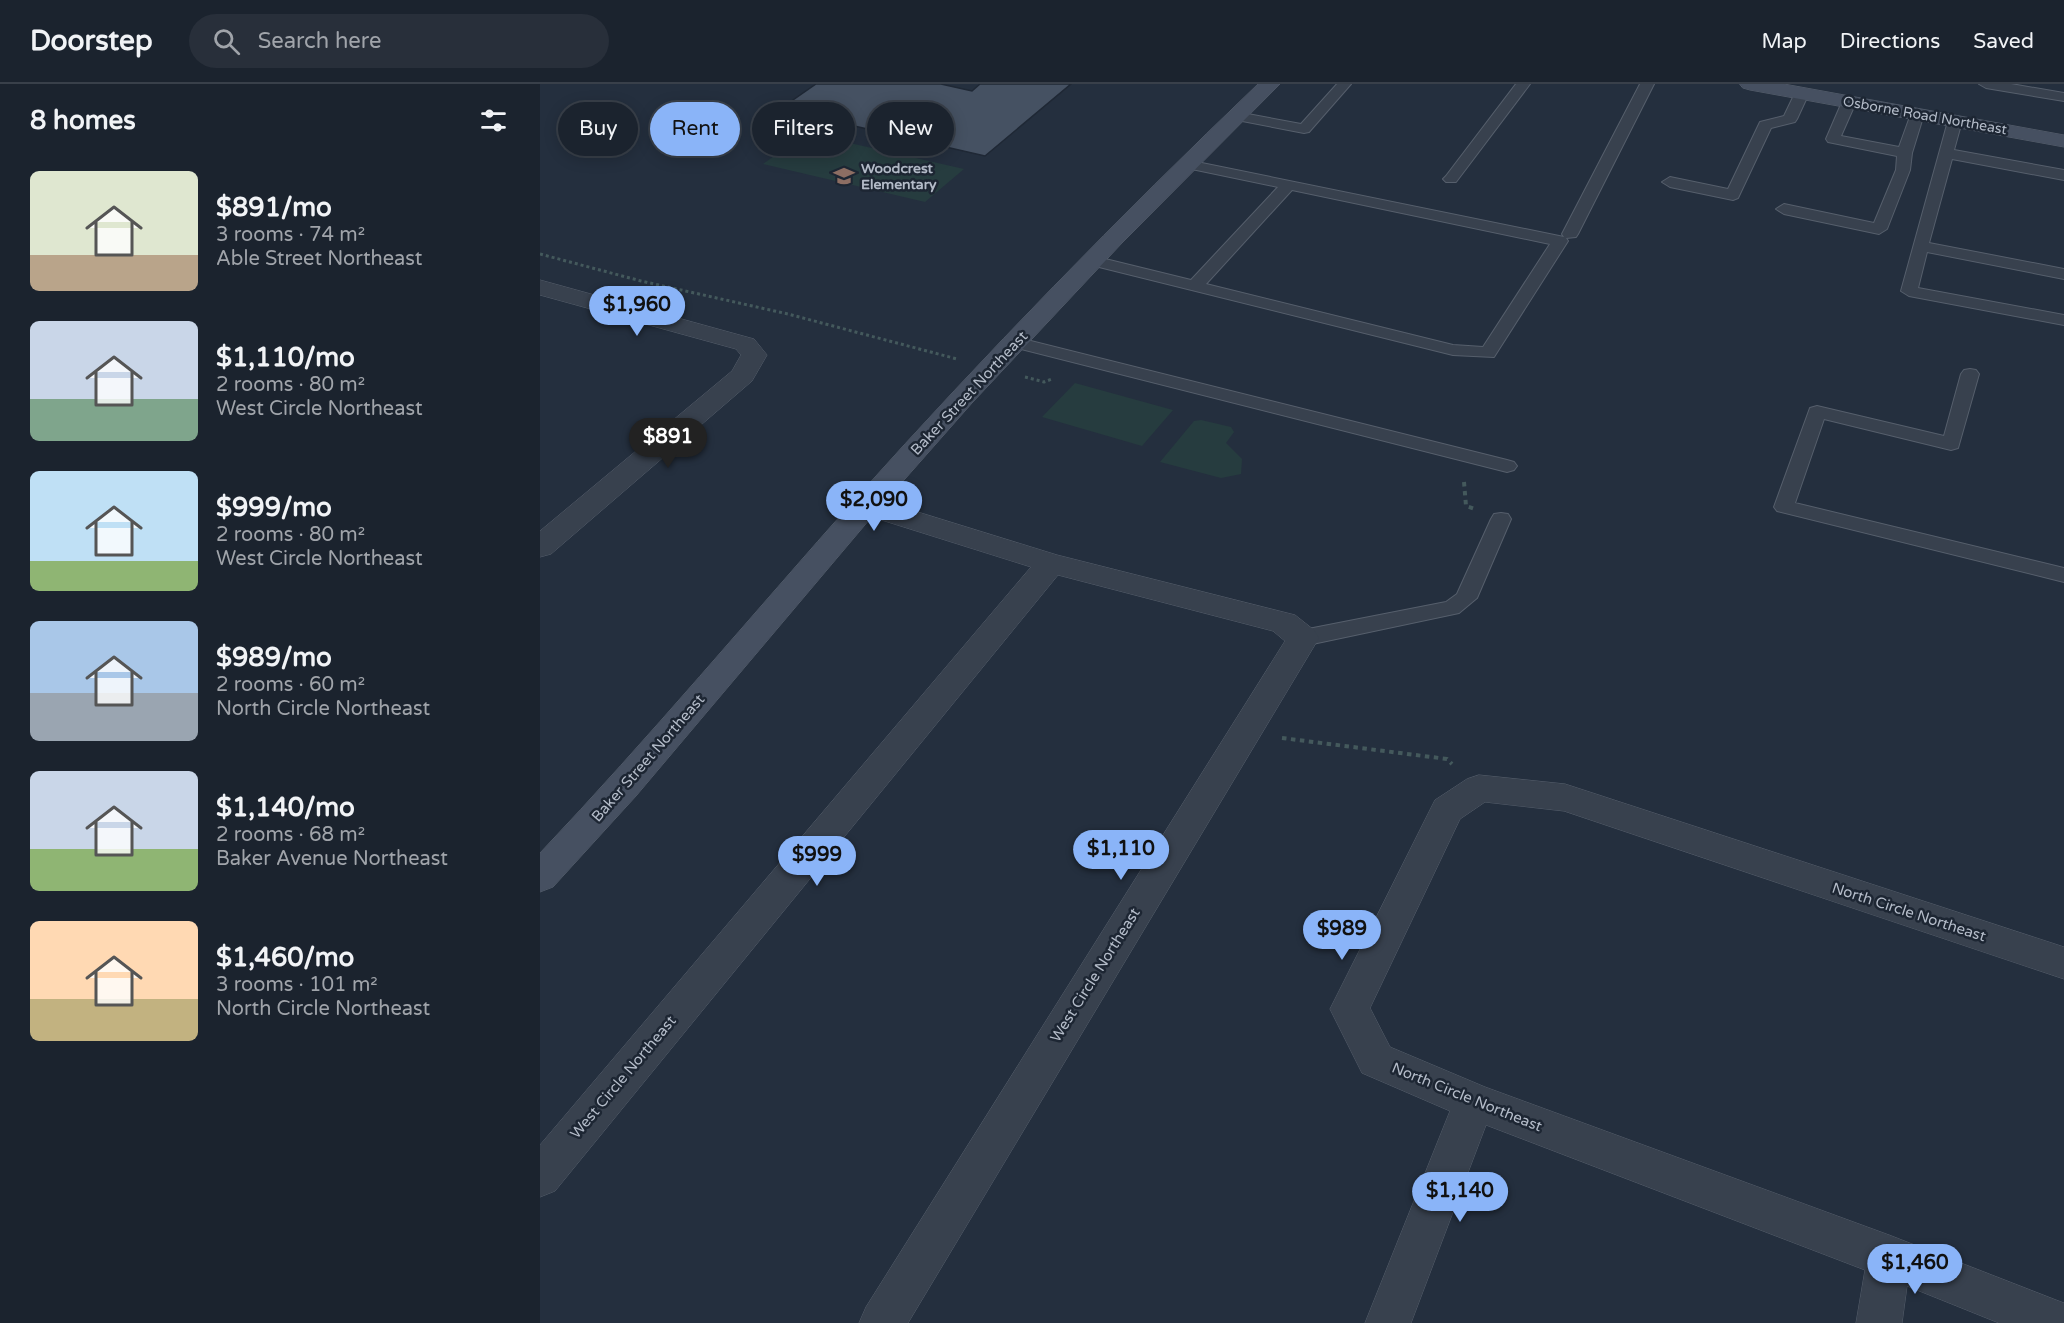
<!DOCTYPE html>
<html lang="en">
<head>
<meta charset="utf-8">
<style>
	body { margin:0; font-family:"Varela Round",sans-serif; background:#282f3a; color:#f1f3f6; height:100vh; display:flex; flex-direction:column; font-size:22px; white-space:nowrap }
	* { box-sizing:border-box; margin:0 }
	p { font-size:20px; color:#a0a4aa }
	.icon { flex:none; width:33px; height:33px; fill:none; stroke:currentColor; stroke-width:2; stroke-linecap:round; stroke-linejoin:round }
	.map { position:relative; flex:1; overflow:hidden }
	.drawer { display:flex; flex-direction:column; background:#1b232e; width:540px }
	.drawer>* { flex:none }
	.hud { position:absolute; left:18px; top:18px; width:570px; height:54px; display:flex; gap:12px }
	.price { position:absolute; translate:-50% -51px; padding:0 14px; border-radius:21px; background:#8ab4f8; color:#111; font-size:20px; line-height:39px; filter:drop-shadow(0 2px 3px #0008) }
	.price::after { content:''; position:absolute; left:50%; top:36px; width:18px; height:14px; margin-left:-9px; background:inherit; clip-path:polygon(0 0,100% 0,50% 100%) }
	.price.active { background:#222; color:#fff }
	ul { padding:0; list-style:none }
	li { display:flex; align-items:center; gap:18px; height:150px; padding:0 30px }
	li span { display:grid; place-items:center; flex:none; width:168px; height:120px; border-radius:9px; color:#555 }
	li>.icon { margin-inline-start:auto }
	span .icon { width:72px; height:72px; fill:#fffc; stroke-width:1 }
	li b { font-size:26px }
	h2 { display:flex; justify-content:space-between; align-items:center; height:72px; padding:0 30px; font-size:26px }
	.chip { padding:0 21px; border-radius:27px; background:#1b232e; box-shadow:0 3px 15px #0003,0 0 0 2px #39404a; font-size:21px; line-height:54px }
	.chip.active { background:#8ab4f8; color:#111 }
	header { display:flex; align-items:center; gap:36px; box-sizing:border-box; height:84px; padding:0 30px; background:#1b232e; border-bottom:2px solid #39404a }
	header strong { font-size:28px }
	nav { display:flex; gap:33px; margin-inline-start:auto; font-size:21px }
	.search { width:420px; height:54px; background:#282f3a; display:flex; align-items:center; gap:15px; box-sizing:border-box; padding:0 21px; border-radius:33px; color:#a0a4aa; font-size:22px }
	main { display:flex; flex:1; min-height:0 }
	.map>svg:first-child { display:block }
</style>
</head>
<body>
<header>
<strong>Doorstep</strong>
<div class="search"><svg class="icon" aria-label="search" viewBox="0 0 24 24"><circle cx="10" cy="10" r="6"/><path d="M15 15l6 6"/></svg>Search here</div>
<nav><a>Map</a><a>Directions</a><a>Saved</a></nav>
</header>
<main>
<section class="drawer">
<h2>8 homes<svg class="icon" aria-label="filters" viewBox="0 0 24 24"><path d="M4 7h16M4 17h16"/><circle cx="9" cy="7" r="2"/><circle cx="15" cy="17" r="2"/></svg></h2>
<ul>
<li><span style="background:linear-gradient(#dfe7d0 70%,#b9a48a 0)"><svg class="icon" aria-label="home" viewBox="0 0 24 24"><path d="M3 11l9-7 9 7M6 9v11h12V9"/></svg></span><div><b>$891/mo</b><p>3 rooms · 74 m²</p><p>Able Street Northeast</p></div></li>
<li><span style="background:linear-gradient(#c9d6e8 65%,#7fa58c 0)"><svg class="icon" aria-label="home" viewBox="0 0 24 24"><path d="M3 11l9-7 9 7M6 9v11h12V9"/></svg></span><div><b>$1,110/mo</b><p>2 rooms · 80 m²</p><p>West Circle Northeast</p></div></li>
<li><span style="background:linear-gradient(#bfe0f5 75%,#8fb573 0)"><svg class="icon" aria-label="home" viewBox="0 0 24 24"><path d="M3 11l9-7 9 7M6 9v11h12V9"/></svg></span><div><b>$999/mo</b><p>2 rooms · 80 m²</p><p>West Circle Northeast</p></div></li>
<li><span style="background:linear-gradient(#a9c7e8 60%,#9aa5b1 0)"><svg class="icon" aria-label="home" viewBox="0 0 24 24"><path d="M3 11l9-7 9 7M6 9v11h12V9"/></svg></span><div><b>$989/mo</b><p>2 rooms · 60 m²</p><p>North Circle Northeast</p></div></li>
<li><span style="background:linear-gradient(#c9d6e8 65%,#8fb573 0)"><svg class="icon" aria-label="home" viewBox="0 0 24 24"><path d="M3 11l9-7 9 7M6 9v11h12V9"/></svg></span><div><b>$1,140/mo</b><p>2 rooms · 68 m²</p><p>Baker Avenue Northeast</p></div></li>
<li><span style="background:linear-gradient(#ffd9b3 65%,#c2b280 0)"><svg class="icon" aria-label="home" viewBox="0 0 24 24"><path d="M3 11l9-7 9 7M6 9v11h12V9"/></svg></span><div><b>$1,460/mo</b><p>3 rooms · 101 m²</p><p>North Circle Northeast</p></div></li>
</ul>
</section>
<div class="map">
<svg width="1524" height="1239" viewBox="0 0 1524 1239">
	<rect width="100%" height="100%" fill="#242f3e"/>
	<path fill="#263c3f" d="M266 49 424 85 385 118 223 80Z
		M535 299 633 326 602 362 502 333Z
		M661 336 691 343 694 348 686 359 702 375 701 390 681 394 620 378 654 337Z"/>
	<path fill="#455162" stroke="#1f2835" stroke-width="1.5" d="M276 0H401L432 7 440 0H531L445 72 275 33 253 16Z"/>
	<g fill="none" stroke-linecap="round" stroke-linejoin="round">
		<defs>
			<path id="lane" d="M797 0H811L769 48 764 49 697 36 690 32 697 28 761 40Z
				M976 0H990L916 98H906L903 95 906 92Z
				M1100 0H1114L1038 150 1036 153 1026 154 1028 157 954 273 913 271 547 180 545 177 553 172 651 196 738 103 642 83 640 80 647 76 1024 153 1022 150ZM752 106 1010 160 943 263 913 261 666 200Z
				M1439 0H1471L1524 9V17L1446 4Z
				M1262 5 1269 9 1257 35 1255 38 1231 44 1198 114 1193 116 1130 103 1122 98 1130 93 1188 105 1220 38 1244 32 1255 9Z
				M1309 14 1316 18 1301 52 1359 63 1372 27 1377 26 1384 30 1372 69 1370 86 1347 145 1339 150 1244 130 1236 125 1244 120 1334 139 1356 86 1357 72 1288 58 1286 55 1302 18Z
				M1415 33 1422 37 1414 66 1524 86V96L1412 75 1389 159 1524 185V195L1387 168 1378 204 1524 231V241L1369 212 1361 207 1408 37Z
				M475 253 967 376 974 378 977 382 974 386 967 388 469 262 466 258 469 254Z
				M1430 285 1436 286 1439 290 1418 364 1411 366 1284 335 1255 419 1524 484V498L1237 427 1234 423 1270 324 1277 322 1404 352 1421 290 1424 286Z
				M961 429 968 430 971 435 937 514 919 529 763 562 755 559 752 554 755 549 763 546 906 518 917 510 951 435 954 430Z"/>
			<path id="street" d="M0 196 214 255 227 271 212 297 11 470 0 473V447L192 287 201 271 196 265 0 211Z
				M326 412 517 471 755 531 774 546 779 554 368 1239H319L326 1223 745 557 733 547 518 491 15 1107 0 1113V1061L491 483 316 428 312 421 316 414Z
				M939 691 1025 700 1524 863V895L1024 727 945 718 920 735 830 924 850 963 945 1003 1349 1151 1516 1216 1524 1219V1239H1459L1367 1202 1362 1239H1316L1325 1186 946 1041 871 1239H825L910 1027 822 989 790 925 895 716 927 695Z"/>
			<path id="secondary" d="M718 0H740L582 159 432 319 335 429 96 712 13 803 0 808V769C109 654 211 532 317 413 445 270 579 133 718 0Z
				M1200 0H1244L1524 51V63L1210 6 1203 4Z"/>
		</defs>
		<use href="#lane" stroke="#565f6c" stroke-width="2"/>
		<use href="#street" stroke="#565f6c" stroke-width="1"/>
		<use href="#secondary" stroke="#565f6c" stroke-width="1"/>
		<path stroke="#44595c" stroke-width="3" stroke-dasharray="3 3" stroke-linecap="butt" d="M0 170 101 197 248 230 417 275
			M485 293 504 298 512 295"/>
		<path stroke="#44595c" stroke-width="4" stroke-dasharray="4.5 4.5" stroke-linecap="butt" d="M924 398 926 422 935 425
			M742 654 907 675 912 680"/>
		<use href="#lane" fill="#38414e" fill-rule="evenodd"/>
		<use href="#street" fill="#38414e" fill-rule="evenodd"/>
		<use href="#secondary" fill="#465061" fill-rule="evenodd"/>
	</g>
	<defs>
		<symbol id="school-bare" viewBox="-9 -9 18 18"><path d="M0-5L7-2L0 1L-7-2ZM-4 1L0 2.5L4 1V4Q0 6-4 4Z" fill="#8d6e63" stroke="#1d2633" stroke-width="2.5" paint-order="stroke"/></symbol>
	</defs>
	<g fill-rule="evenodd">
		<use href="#school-bare" x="289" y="77" width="30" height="30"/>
	</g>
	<g text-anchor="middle" stroke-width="5" stroke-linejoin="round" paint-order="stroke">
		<g font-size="14" fill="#b4bcc9" stroke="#1d2633">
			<text transform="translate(1385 31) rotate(10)" y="5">Osborne Road Northeast</text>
		</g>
		<g font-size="14" font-weight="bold" fill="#b4bcc9" stroke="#1d2633" text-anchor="start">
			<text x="321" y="89">Woodcrest<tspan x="321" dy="16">Elementary</tspan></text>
		</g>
		<g font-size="15" fill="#b4bcc9" stroke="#1d2633">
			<text transform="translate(429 309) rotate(-47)" y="5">Baker Street Northeast</text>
			<text transform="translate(108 674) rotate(-49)" y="5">Baker Street Northeast</text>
			<text transform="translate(1369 828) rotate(18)" y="5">North Circle Northeast</text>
			<text transform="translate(555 891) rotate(-58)" y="5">West Circle Northeast</text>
			<text transform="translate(83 993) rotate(-50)" y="5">West Circle Northeast</text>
			<text transform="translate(927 1013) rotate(22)" y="5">North Circle Northeast</text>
		</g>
	</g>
</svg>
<b class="price" style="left:97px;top:253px">$1,960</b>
<b class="price active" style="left:128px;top:385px">$891</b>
<b class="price" style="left:334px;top:448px">$2,090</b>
<b class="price" style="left:581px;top:797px">$1,110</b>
<b class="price" style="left:277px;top:803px">$999</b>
<b class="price" style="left:802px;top:877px">$989</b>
<b class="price" style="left:920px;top:1139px">$1,140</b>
<b class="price" style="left:1375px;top:1211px">$1,460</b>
<div class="hud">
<a class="chip">Buy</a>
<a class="chip active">Rent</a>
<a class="chip">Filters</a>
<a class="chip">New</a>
</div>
</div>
</main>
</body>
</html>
